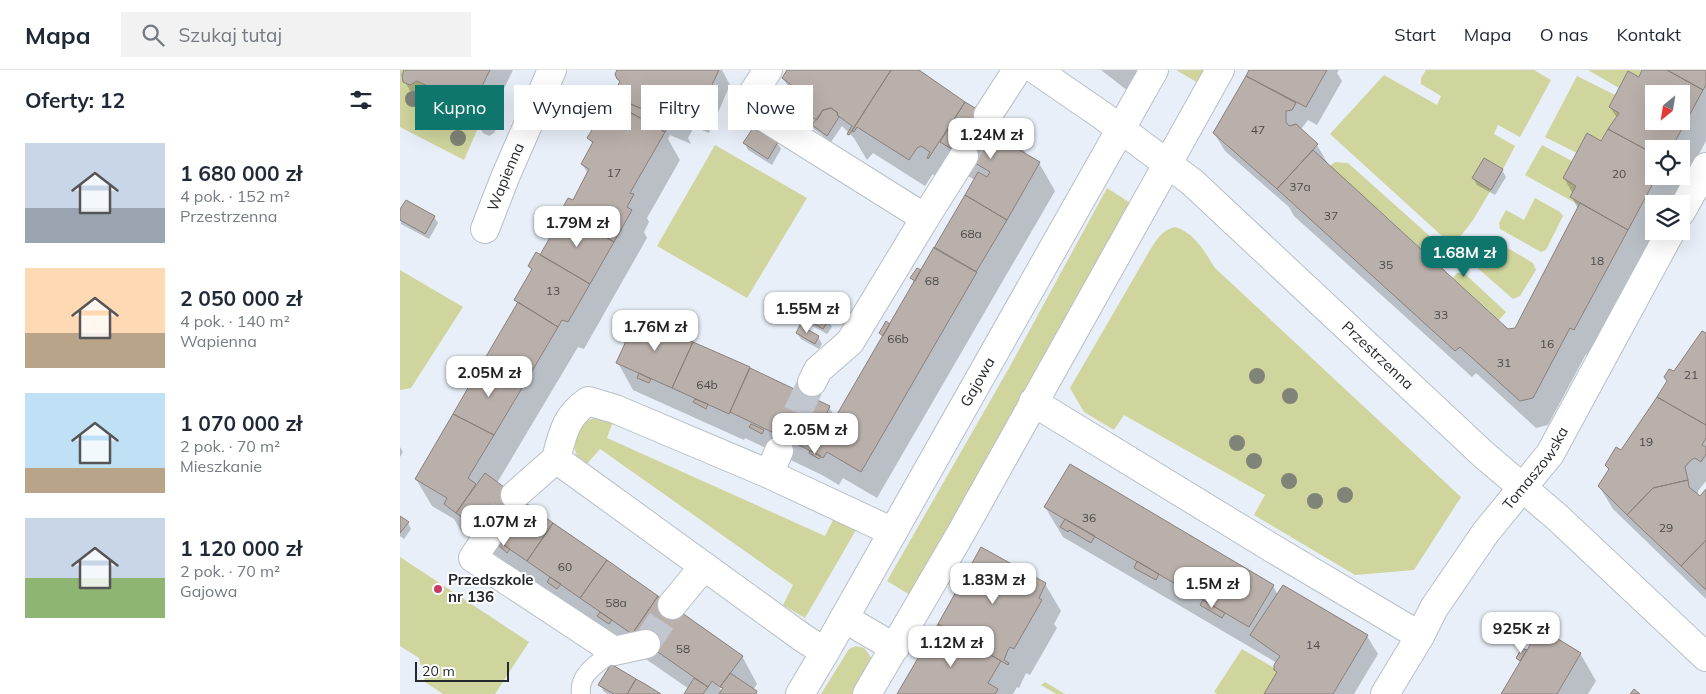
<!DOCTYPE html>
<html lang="pl">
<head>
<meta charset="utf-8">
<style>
	body { margin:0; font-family:Mulish,sans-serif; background:#f2f2f3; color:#1f2937; height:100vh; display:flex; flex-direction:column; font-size:19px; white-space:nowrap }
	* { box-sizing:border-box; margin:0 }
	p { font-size:16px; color:#747a83 }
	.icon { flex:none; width:28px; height:28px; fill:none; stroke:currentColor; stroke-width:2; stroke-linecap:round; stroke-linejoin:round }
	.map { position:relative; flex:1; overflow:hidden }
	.details { display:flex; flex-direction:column; background:#fff; width:400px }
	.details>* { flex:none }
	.top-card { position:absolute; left:15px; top:15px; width:475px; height:45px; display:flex; gap:10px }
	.needle { width:32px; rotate:210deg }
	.controls { position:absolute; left:1245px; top:15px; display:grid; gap:10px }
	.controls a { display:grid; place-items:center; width:45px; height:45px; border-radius:0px; background:#fff; box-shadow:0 5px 20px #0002; font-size:25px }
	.scale { position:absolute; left:15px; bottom:12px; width:94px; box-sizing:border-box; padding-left:5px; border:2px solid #26292c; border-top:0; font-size:14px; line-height:18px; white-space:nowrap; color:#26292c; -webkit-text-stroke:4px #fff; paint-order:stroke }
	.price { position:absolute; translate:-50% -42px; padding:0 11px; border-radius:10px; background:#fff; color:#222; font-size:16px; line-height:32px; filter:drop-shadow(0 1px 2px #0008) }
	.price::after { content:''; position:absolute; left:50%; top:30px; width:15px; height:11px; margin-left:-8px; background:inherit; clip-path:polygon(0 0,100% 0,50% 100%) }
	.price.selected { background:#0f766e; color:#fff }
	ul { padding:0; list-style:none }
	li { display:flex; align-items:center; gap:15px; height:125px; padding:0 25px }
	li span { display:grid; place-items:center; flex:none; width:140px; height:100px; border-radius:0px; color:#555 }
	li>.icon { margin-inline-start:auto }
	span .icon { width:60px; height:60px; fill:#fffc; stroke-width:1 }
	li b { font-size:21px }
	h2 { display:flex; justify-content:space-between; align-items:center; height:60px; padding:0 25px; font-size:21px }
	.chip { padding:0 18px; border-radius:0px; background:#fff; box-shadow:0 5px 20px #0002; font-size:18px; line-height:45px }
	.chip.selected { background:#0f766e; color:#fff }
	header { display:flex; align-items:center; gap:30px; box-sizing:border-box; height:70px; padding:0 25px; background:#fff; border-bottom:1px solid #e0e1e3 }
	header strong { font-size:24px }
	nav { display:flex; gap:28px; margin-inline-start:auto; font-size:18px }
	.search { width:350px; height:45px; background:#f2f2f3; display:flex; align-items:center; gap:12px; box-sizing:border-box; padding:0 18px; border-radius:0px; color:#747a83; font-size:19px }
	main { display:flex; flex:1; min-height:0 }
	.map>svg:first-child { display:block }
</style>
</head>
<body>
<header>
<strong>Mapa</strong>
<div class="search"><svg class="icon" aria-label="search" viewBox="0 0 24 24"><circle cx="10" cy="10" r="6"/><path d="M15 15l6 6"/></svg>Szukaj tutaj</div>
<nav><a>Start</a><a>Mapa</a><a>O nas</a><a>Kontakt</a></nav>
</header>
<main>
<section class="details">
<h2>Oferty: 12<svg class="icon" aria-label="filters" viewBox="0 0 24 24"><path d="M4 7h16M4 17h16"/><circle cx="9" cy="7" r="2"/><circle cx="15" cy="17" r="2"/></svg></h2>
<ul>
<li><span style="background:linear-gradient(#c9d6e8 65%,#9aa5b1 0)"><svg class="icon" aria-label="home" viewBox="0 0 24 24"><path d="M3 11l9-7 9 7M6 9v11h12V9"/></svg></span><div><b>1 680 000 zł</b><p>4 pok. · 152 m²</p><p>Przestrzenna</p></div></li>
<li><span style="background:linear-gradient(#ffd9b3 65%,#b9a48a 0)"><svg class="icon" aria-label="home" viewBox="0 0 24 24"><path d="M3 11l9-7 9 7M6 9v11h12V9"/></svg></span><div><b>2 050 000 zł</b><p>4 pok. · 140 m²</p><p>Wapienna</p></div></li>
<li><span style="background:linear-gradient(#bfe0f5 75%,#b9a48a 0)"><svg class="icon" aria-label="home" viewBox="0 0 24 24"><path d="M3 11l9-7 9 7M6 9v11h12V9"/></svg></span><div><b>1 070 000 zł</b><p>2 pok. · 70 m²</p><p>Mieszkanie</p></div></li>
<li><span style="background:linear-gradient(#c9d6e8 60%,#8fb573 0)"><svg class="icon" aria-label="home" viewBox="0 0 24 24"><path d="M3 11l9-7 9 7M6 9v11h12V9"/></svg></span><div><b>1 120 000 zł</b><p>2 pok. · 70 m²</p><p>Gajowa</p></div></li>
</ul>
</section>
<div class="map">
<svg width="1306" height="624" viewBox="0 0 1306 624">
	<rect width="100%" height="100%" fill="#e9eff8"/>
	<path fill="#cfd59c" d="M0 0H4L2 5 4 12 10 15 17 11 33 19 30 21 48 29 50 27 68 35 69 41 75 44 81 41 85 42 64 90 0 57Z
		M776 0H805L798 13Z
		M1026 0H1134L1151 10 1120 67 1098 55 1094 64 1115 76 1103 99 1084 88 1072 108 1091 120 1073 150 1053 176 930 64 984 5 1037 35 1041 26 1021 14V8Z
		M1188 0H1242L1239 7 1228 1 1219 18Z
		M1177 6 1215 25 1209 37 1219 43 1201 71 1187 63 1177 83 1145 67Z
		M315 75 407 128 347 228 257 176Z
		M1142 75 1172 91 1176 116 1170 127 1180 133 1179 135 1125 105Z
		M935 92 948 93 1042 177V189L1038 194 930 96Z
		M707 118 732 134 510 525 487 511 609 298Z
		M1135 128 1160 142 1163 146 1146 180 1141 182 1100 159 1099 153 1106 140 1124 150Z
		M775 157C795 163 804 181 815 198L1061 427 1014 500 955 505 854 445 865 425 724 345 714 360 684 342 670 318 750 180C757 169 762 160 775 157Z
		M1086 169 1094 170 1133 193 1136 200 1120 226 1113 229 1073 194 1070 188Z
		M0 200 63 237 11 318 0 320Z
		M1057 203H1064L1106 242 1099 250 1053 208Z
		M198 347 214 349 207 368 425 466 434 448 456 460 405 548 383 535 393 515 200 379 186 395 178 389 173 374C179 359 181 351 198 347Z
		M0 487 129 572 95 624H43L25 612 19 588 0 576Z
		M456 576 464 578 471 587V591L453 624H421L449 579Z
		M842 579 874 598V600L877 602 864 624H817L814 622Z
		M645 612 665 624H656L641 615Z"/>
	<path fill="#0003" fill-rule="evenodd" d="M6 0H113L91 46 97 58 94 63 89 66 83 63 79 57 30 33 24 37 18 34 5 12Z
		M218 0H322L330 15 309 63 294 57 288 68 291 74 270 65 268 69 280 90 247 148 249 152 244 162 247 168 184 279 178 277 97 413 342 586 357 614 353 620 357 624H285L289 619 61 461 54 449 32 436 16 409 118 234 116 230 132 201 129 196 140 187 164 145 162 141 173 132 188 104 182 94 193 75 189 68 201 60 217 32 214 26 221 12 218 8ZM318 611 324 620 322 622 316 612Z
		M389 0H517L565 33 614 63 628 87 639 93 655 121 477 428 443 408 439 415 422 405 345 368 344 370 233 320 218 293 349 299 429 337 436 348 483 267 480 263 490 255 514 213 512 208 521 201 575 110 555 99 532 105 525 116 473 83 467 90 454 68 442 56 431 72 414 59 403 41 406 35 394 26 383 8Z
		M701 0H739L728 21Z
		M850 0H939L937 3 942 11 917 55 908 50 902 58 900 59 917 75 928 94 1108 260H1115L1178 139 1172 127 1173 124 1164 108 1202 73 1217 48 1210 37 1239 8 1244 0H1306V71L1272 134H1254V161H1258L1190 287 1186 284 1148 355 1136 358 1076 303 1072 307 894 146 889 137 825 81 814 63ZM1254 24H1281V51H1254ZM1254 79H1281V106H1254Z
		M345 73H377L381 79 372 95 348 80Z
		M1102 100 1106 107 1095 125 1077 115 1073 108Z
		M0 142 34 147 38 153 29 169 1 154Z
		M405 247 428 250 432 257 427 264 409 254Z
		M397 263 418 267 422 274 419 279 401 269Z
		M1306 264V411L1298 421 1299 428 1306 421V529L1213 439 1199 416 1209 401 1206 395 1222 382 1274 303Z
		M0 377 3 382 0 387Z
		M645 437 873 516 878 525 967 566 978 584 954 624H866L877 603 876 600 877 593 663 467Z
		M0 447 8 453 11 459 4 469 0 466Z
		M582 479 645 514 661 541 654 554 657 558 630 605 626 603 619 618 617 617 613 624H498Z
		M1126 582 1180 583 1196 611 1188 624H1102L1121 593 1118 588Z
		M236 610 259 624H208L204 622 200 615Z"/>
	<path fill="#bab0ab" stroke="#89807b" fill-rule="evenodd" d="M4 0H90L77 26 83 29 85 35 81 41 75 45 69 41 68 35 17 11 10 15 3 12 2 5Z
		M217 0H319L298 45 283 39 277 51 281 54 280 56 213 26 220 11 217 9 215 4Z
		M387 0H491L449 65 447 64 452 56 437 45 438 43 431 38 423 40 417 50 401 41 408 30 407 23 400 17 398 20 382 8Z
		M491 0H519L565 32 528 89 527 88 530 82 521 76 517 78 509 90 457 57 454 62 452 61Z
		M849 0H927L906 37 846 6Z
		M1242 0H1267L1303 20 1271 79H1254V84L1208 59 1219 43 1209 37 1228 1 1239 7ZM1254 24H1281V51H1254Z
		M1267 0H1306V15L1303 20Z
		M846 6 896 33 892 40 886 41V52L889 56 896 54 918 74 877 119 813 63Z
		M31 19H33L50 27 48 30 30 21Z
		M218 29 233 35 271 52 265 62 215 34Z
		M565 32 615 62 609 74 640 92 607 150 565 125 578 102 587 107 590 102 540 72Z
		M215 34 265 62 230 123 234 124 227 137 232 140 214 172 161 141 168 128 173 130 189 99 181 94 193 72 187 68 195 55 201 59Z
		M431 38 438 43 437 45 439 47 427 66 412 55 423 40Z
		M353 58 378 72 368 89 343 73Z
		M1208 59 1254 84V106H1257L1228 160 1170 127 1176 116 1163 108 1187 63 1201 71Z
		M913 80 1108 259 1115 258 1180 133 1228 160 1174 260 1170 258 1133 328 1120 331 1060 277 1055 281 877 119Z
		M1084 88 1103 99 1091 120 1072 108Z
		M565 125 607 150 576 202 534 178Z
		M6 130 35 146 25 164 0 150V139Z
		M164 143 214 172 190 214 140 185Z
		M534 177 577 202 461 402 427 382 423 388 405 378 330 342 350 298 430 336 424 349 432 353Z
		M136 182 190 214 168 252 162 250 158 257 114 230 132 199 128 196Z
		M517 198 521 200 515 211 510 208Z
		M118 232 158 257 125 313 84 290Z
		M409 238 429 249 423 259 404 248Z
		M237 247 293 272 272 318 216 293Z
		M486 251 490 254 483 266 479 263Z
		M400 255 419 266 415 274 396 263Z
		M1302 261 1306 263V355L1257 327 1267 311 1264 307 1269 299 1274 301Z
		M293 272 350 297 329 344 272 318Z
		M84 290 125 313 94 365 53 344Z
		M239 303 251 309 249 313 237 308Z
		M1257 327 1306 355V368L1302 375 1306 377V384L1301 392 1295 388 1291 390 1285 397 1288 410 1253 418 1227 445 1198 416 1209 399 1205 395 1216 377 1221 380Z
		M295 329 308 334 306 339 293 332Z
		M53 344 94 365 68 408 76 414 56 443 44 434 47 428 15 409Z
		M351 354 364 360 362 364 349 357Z
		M410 380 421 386 419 389 409 383Z
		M670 394 874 515 849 557 644 437Z
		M85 403 153 453 127 491 56 443Z
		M1288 410 1289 417 1300 426 1306 419V470L1281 496 1227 445 1253 418Z
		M0 446 9 452 0 463Z
		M665 449 695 466 691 473 669 460 668 462 660 457Z
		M153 453 207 490 180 528 127 491Z
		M1306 470V520L1281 496Z
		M99 471 110 479 107 483 97 474Z
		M581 477 646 513 639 528 642 530 614 579 610 577 608 580 604 590 609 593 608 595 538 554Z
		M207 490 258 526 232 564 180 528Z
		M737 491 759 504 756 510 734 498Z
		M150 507 161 514 157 519 147 512Z
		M883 515 968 565 933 624H864L877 602 874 600V595L880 586 850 565Z
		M258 526 343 586 320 617 312 611 308 617 232 564Z
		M803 530 825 543 822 548 800 535Z
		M200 542 212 550 209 554 197 546Z
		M538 554 601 591 588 613 598 619 595 624H497Z
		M1140 558 1181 583 1157 624H1101Z
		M1122 578 1127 580 1120 591 1116 588Z
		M211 594 236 609 227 624H214L198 615Z
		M330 603 357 621 356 624H319L323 618 320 617Z
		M294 608 308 617 303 624H284Z
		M236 609 245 614 261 624H227Z
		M1234 619 1240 624H1230Z"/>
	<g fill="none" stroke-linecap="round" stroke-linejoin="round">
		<path stroke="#c2c7cf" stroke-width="28" stroke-dasharray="28 14" stroke-linecap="butt" d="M564 86 588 45
			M379 381 412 312
			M89 464 115 425
			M246 574 272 535"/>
		<defs>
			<path id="service" d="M181 624C178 603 200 592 214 581"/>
			<g id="minor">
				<path d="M368 0 345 35 525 148 564 86"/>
				<path id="s1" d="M636 0 703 46 792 112 1084 385 1157 447 1306 587"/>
				<path d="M588 45 617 0"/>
				<path d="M1281 142 1306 97"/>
				<path id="s2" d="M85 159 106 105 152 0"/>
				<path d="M412 312 418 300 450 272 525 148"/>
				<path d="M633 332 872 478 1020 566"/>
				<path d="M369 404 379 381"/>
				<path d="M115 425 156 389"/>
				<path d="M89 464 73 488 214 581 246 574"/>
				<path d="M272 535 304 496"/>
				<path d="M444 548 495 578"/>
				<path d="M425 582 403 568 156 389C163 363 165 347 188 331L215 339 369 404 493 462"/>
				<path id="s3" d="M400 624 425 582 754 0"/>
				<path d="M467 624 561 463 820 0"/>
				<path id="s4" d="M985 624 1020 566 1034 538 1086 462 1150 384 1271 161"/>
			</g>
		</defs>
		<use href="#service" stroke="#b8bfc7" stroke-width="20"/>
		<use href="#minor" stroke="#b8bfc7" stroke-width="30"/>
		<use href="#service" stroke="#fff" stroke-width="18"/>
		<use href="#minor" stroke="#fff" stroke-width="28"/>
	</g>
	<g fill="#808478">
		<circle cx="13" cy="29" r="8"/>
		<circle cx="32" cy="47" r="8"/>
		<circle cx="58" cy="68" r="8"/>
		<circle cx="857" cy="306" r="8"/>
		<circle cx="890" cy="326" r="8"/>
		<circle cx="837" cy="373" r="8"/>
		<circle cx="854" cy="391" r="8"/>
		<circle cx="889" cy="411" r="8"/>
		<circle cx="945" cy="425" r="8"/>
		<circle cx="915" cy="431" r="8"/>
	</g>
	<circle fill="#c83a65" stroke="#fff" stroke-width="2" cx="38" cy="519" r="5"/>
	<g text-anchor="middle" stroke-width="4" stroke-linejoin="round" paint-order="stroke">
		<g font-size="12" fill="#4b4b4c">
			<text x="858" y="64">47</text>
			<text x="214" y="107">17</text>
			<text x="1219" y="108">20</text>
			<text x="900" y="121">37a</text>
			<text x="931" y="150">37</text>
			<text x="571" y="168">68a</text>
			<text x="1197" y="195">18</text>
			<text x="986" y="199">35</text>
			<text x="532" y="215">68</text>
			<text x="153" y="225">13</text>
			<text x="1041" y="249">33</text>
			<text x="498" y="273">66b</text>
			<text x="1147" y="278">16</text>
			<text x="1104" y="297">31</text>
			<text x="1291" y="309">21</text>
			<text x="307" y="319">64b</text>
			<text x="1246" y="376">19</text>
			<text x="689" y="452">36</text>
			<text x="1266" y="462">29</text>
			<text x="165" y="501">60</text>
			<text x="216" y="537">58a</text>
			<text x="913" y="579">14</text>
			<text x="283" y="583">58</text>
		</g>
		<g font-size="15" fill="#26292c" stroke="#fff">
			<text dy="5" stroke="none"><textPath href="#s2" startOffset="56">Wapienna</textPath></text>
			<text dy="5" stroke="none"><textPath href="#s1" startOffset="446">Przestrzenna</textPath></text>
			<text dy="5" stroke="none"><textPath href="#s3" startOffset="359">Gajowa</textPath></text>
			<text dy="5" stroke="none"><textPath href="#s4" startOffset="272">Tomaszowska</textPath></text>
		</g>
		<g font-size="15" font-weight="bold" fill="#26292c" stroke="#fff" text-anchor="start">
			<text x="48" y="515">Przedszkole<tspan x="48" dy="17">nr 136</tspan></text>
		</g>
	</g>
</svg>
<div class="controls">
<a><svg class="needle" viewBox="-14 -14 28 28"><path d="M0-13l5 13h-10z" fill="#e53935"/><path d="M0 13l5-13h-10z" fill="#747a83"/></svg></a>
<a><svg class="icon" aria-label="locate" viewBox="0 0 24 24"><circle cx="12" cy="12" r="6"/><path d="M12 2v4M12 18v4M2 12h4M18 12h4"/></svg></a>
<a><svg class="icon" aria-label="layers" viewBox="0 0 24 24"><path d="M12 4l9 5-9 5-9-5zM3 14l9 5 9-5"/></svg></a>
</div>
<div class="scale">20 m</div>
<b class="price" style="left:591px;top:90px">1.24M zł</b>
<b class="price" style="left:177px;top:178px">1.79M zł</b>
<b class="price selected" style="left:1064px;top:208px">1.68M zł</b>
<b class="price" style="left:407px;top:264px">1.55M zł</b>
<b class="price" style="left:255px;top:282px">1.76M zł</b>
<b class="price" style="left:89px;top:328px">2.05M zł</b>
<b class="price" style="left:415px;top:385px">2.05M zł</b>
<b class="price" style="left:104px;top:477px">1.07M zł</b>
<b class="price" style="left:593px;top:535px">1.83M zł</b>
<b class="price" style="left:812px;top:539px">1.5M zł</b>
<b class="price" style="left:1121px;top:584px">925K zł</b>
<b class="price" style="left:551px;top:598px">1.12M zł</b>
<div class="top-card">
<a class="chip selected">Kupno</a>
<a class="chip">Wynajem</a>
<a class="chip">Filtry</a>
<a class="chip">Nowe</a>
</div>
</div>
</main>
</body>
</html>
